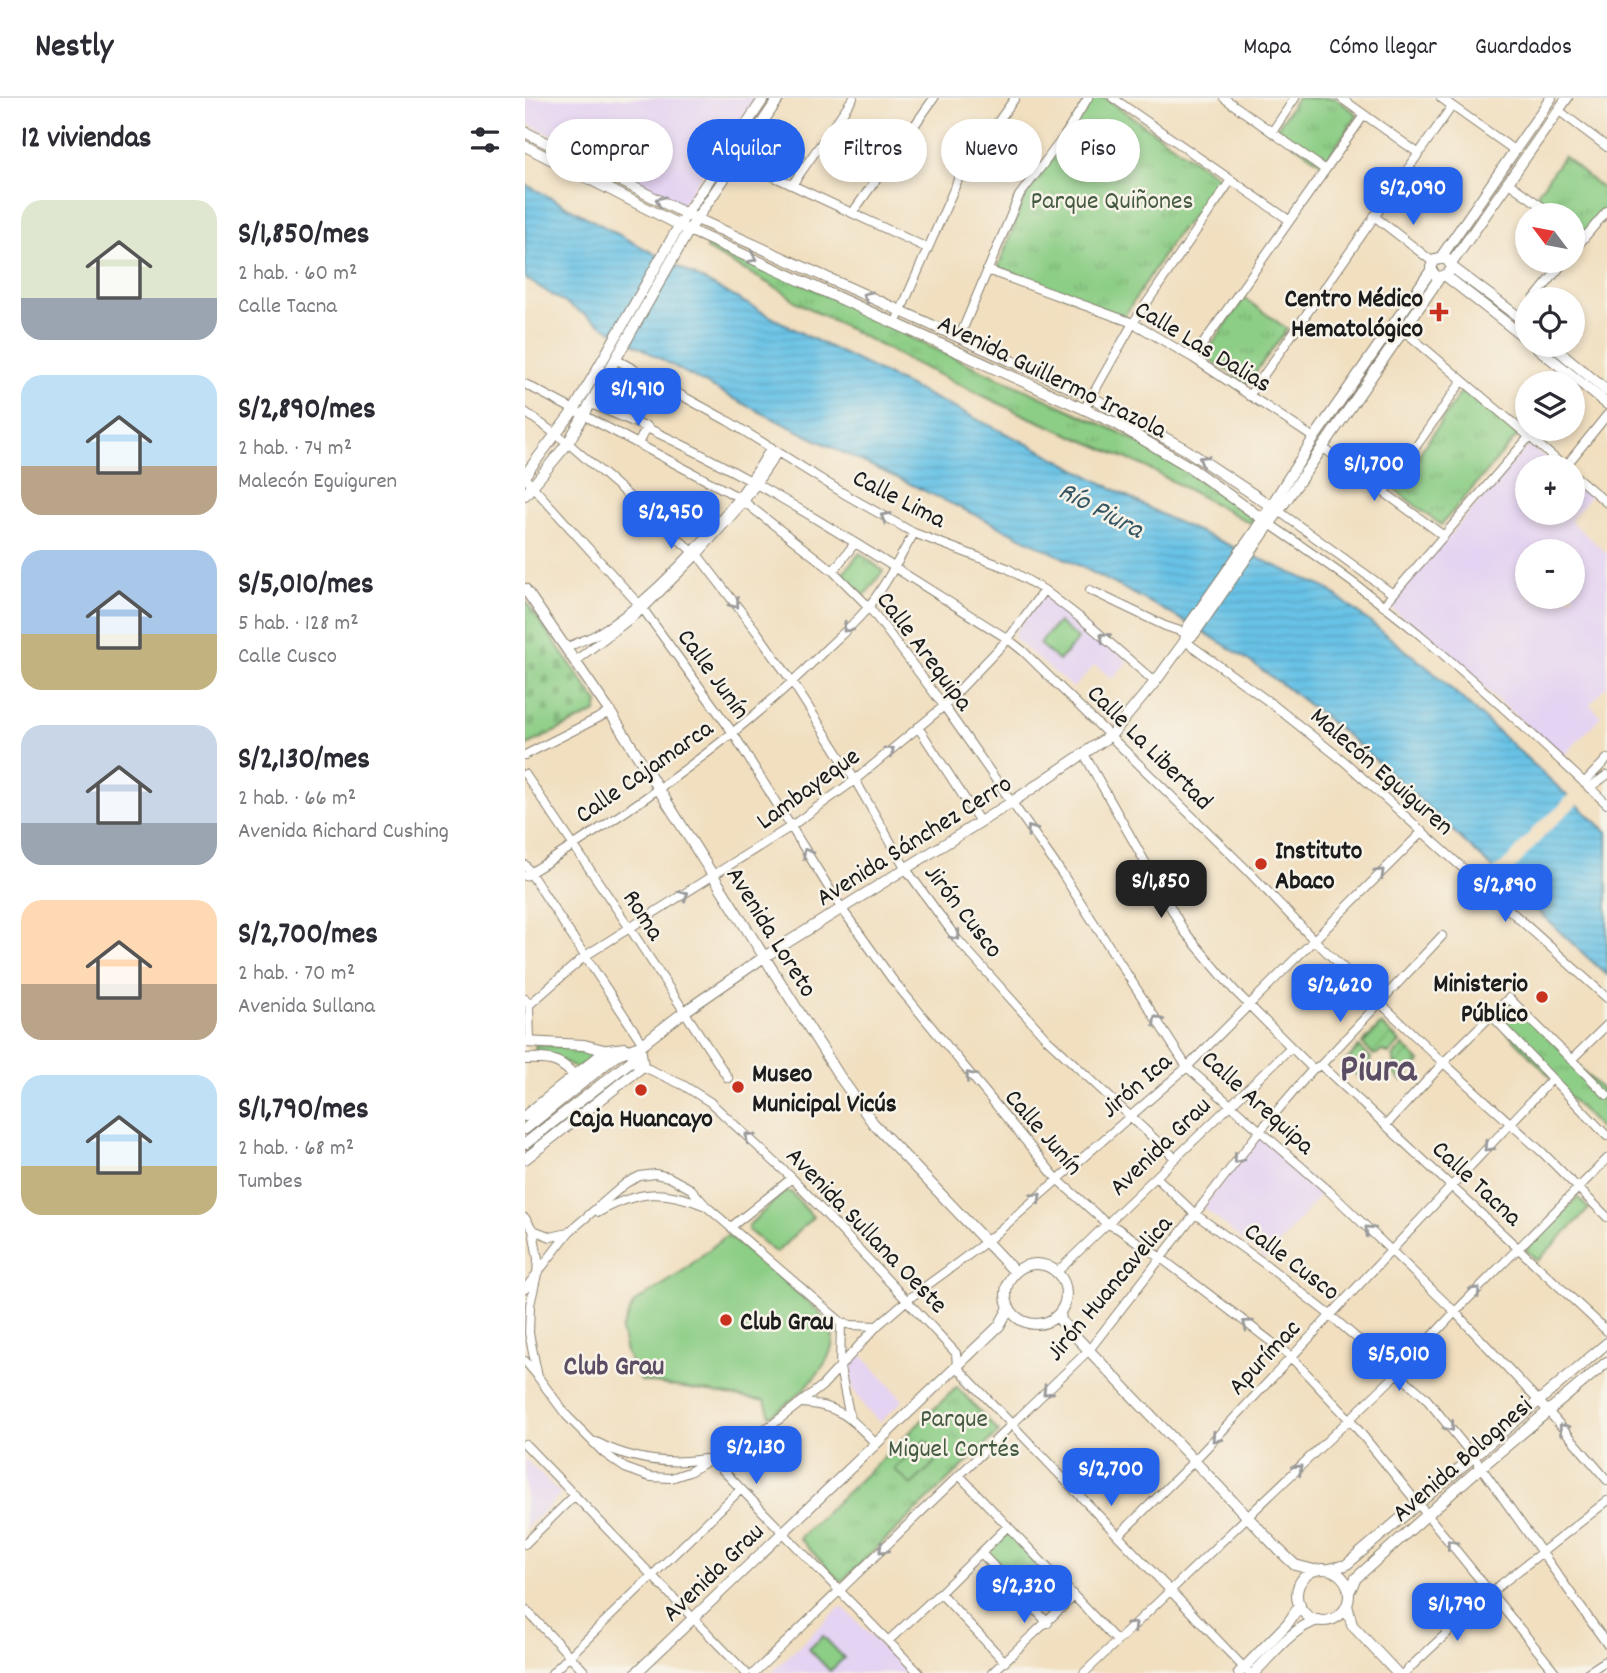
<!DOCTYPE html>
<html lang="es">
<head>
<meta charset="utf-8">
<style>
	body { margin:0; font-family:Dekko,sans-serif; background:#f7f7f7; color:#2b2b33; height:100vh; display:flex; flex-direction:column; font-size:26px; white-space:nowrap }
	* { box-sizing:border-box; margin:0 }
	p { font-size:23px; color:#7c7c81 }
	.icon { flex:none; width:38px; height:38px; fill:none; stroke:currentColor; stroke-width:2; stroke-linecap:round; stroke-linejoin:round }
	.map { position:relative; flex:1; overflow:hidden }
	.sheet { display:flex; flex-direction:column; background:#fff; width:525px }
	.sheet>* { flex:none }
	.guide { position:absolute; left:21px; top:21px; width:665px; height:63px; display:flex; gap:14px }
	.needle { width:46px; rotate:302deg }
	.buttons { position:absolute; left:990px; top:105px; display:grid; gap:14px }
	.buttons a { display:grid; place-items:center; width:70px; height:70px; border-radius:50%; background:#fff; box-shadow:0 4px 10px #0003; font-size:35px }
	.price { position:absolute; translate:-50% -60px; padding:0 16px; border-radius:14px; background:#2563eb; color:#fff; font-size:23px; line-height:46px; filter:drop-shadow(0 2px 4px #0008) }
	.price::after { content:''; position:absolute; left:50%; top:42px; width:21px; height:16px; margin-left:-10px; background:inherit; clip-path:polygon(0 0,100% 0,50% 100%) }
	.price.active { background:#222; color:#fff }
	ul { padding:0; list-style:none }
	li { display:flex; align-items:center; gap:21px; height:175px; padding:0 21px }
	li span { display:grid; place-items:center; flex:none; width:196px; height:140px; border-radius:21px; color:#555 }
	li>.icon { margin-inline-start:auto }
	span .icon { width:84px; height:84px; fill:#fffc; stroke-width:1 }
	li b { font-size:30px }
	h2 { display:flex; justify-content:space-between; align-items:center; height:84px; padding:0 21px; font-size:30px }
	.chip { padding:0 24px; border-radius:32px; background:#fff; box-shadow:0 4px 10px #0003; font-size:24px; line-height:63px }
	.chip.active { background:#2563eb; color:#fff }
	header { display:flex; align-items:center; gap:42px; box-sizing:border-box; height:98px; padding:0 35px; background:#fff; border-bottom:2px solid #e1e1e2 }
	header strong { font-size:33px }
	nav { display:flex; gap:38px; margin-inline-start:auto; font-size:24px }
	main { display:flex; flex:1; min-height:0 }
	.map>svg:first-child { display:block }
</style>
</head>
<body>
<header>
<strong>Nestly</strong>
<nav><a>Mapa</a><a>Cómo llegar</a><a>Guardados</a></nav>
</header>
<main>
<section class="sheet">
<h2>12 viviendas<svg class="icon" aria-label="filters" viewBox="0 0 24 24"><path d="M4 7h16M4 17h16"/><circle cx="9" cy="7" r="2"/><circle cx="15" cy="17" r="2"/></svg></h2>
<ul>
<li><span style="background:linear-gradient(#dfe7d0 70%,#9aa5b1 0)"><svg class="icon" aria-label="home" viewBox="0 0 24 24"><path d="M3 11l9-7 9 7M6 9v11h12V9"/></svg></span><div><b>S/1,850/mes</b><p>2 hab. · 60 m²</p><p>Calle Tacna</p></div></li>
<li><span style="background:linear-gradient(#bfe0f5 65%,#b9a48a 0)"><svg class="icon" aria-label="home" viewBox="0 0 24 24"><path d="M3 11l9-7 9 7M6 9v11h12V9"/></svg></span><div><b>S/2,890/mes</b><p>2 hab. · 74 m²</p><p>Malecón Eguiguren</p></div></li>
<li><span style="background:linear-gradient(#a9c7e8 60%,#c2b280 0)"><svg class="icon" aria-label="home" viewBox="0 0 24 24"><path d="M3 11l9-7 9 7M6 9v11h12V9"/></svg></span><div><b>S/5,010/mes</b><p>5 hab. · 128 m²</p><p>Calle Cusco</p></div></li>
<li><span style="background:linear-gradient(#c9d6e8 70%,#9aa5b1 0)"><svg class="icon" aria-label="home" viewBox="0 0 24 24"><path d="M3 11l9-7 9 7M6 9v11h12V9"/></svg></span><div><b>S/2,130/mes</b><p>2 hab. · 66 m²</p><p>Avenida Richard Cushing</p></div></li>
<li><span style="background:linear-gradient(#ffd9b3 60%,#b9a48a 0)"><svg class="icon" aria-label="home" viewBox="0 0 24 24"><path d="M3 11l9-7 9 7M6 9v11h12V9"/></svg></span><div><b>S/2,700/mes</b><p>2 hab. · 70 m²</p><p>Avenida Sullana</p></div></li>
<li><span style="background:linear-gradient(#bfe0f5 65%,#c2b280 0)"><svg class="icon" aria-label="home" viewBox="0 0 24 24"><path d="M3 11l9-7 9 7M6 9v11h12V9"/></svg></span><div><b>S/1,790/mes</b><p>2 hab. · 68 m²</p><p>Tumbes</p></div></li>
</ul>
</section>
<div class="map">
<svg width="1082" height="1575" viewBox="0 0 1082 1575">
	<defs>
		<pattern id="grass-tufts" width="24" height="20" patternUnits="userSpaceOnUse" patternTransform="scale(1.75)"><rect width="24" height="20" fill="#8dce86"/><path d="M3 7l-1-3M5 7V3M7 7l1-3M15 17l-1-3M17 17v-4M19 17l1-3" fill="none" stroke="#79b073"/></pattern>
		<pattern id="cemetery-stones" width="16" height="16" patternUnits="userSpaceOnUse" patternTransform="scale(1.75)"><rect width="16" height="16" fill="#8dce86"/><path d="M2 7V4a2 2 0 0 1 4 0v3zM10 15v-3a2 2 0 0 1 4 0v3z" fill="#79b073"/></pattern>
		<pattern id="garden-furrows" width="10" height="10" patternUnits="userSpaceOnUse" patternTransform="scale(1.75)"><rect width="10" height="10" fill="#8dce86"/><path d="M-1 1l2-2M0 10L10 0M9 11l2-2" fill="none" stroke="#79b073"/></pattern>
		<pattern id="water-rules" width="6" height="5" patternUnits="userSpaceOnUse" patternTransform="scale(1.75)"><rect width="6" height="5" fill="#68c2e6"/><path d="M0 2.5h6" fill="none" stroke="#5aa6c5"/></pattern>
	</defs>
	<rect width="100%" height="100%" fill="#f7f3e8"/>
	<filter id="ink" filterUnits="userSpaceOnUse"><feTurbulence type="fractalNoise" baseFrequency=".0143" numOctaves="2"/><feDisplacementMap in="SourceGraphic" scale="14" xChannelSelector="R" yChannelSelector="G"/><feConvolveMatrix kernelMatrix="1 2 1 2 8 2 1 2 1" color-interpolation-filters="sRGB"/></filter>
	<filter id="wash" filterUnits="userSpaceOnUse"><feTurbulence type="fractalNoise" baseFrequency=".00686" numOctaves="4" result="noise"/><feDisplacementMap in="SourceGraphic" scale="28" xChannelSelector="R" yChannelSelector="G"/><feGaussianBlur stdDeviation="1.57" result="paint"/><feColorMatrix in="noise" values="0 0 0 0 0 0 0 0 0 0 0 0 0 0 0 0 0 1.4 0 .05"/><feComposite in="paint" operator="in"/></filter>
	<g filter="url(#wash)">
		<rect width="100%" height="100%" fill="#f1dfc0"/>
		<path fill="#e4d3f2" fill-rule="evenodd" d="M0 0H231L156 107 0 24Z
			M1007 349 1032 369H1003V415H1048V382L1066 397 1045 423 1082 455V587L1065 606 1076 618 1038 659 863 507 1001 350ZM1003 453H1048V499H1003Z
			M518 496H522L603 563 587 581 570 567 548 590 490 541V535Z
			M732 1040H738L799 1092 741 1162 678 1109Z
			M335 1255 378 1302 355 1324 341 1311 328 1291 326 1273 329 1264Z
			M0 1361 36 1396 0 1431Z
			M314 1510H319L382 1575H246Z"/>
		<path fill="url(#grass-tufts)" stroke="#547551" stroke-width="2" d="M568 0H580L699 83 651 137 598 220 473 170 499 101Z
			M772 0H810L833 17 798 66 750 33Z
			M1039 58 1082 95V110L1061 136 1048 129V117H1033L1009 100Z
			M175 138 267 180 399 246 596 335 647 363 729 421 725 425 619 368 501 318 391 266 270 203 259 194 181 151 182 145 173 142Z
			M719 200 762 231 722 286 679 258Z
			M938 291 994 336 916 427 870 392Z
			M335 455 358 473 339 498 317 476Z
			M984 900 1082 997V1038L966 917Z
			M10 947 56 949 74 954 52 971 31 959 10 958Z
			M1053 1099 1064 1111 1012 1163 1000 1151Z
			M432 1289 474 1334 316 1484 274 1440Z
			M484 1435 540 1497 520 1517 460 1455Z"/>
		<path fill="url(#cemetery-stones)" stroke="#547551" stroke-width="2" d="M0 502 73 605 71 614 0 648Z"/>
		<path fill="url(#garden-furrows)" stroke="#547551" stroke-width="2" d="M856 926 875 944 864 956 858 953 849 957 837 946Z
			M878 947 895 964 877 983 867 974 870 966 868 959Z
			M834 949 846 960 844 967 847 974 838 983 819 965Z"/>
		<path fill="#8dce86" stroke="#547551" stroke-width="2" d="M533 524 553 541 534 563 514 546Z
			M259 1094H266L288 1119 251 1155 223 1132 224 1127Z
			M202 1137C221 1153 300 1213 306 1230 318 1262 268 1303 245 1318L240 1303 116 1283 101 1255 96 1232 109 1205 153 1177Z
			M400 1342 417 1358 386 1387 369 1371Z
			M298 1538 319 1560 305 1573 284 1551Z"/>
		<path fill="url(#water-rules)" stroke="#426f81" stroke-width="2" d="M0 86 278 236 519 354 643 420 803 491 907 573 1082 734V877C956 765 842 637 698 546 652 517 603 493 555 468 469 425 382 385 296 344 194 296 95 240 0 180Z"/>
		<path fill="#f1dfc0" d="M1045 695 1055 704 1024 733 977 785 965 774 983 760 1009 729 1033 709Z"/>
	</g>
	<g filter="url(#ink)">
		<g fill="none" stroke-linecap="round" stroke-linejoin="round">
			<defs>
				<path id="minor" d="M588 0 764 122
					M699 0 799 71
					M816 0 893 55
					M916 0 989 52
					M1033 12 1082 49
					M747 34 770 0
					M211 61 402 150
					M982 84 1029 117
					M267 87 328 0
					M328 114 409 0
					M849 118 908 164
					M1048 131 1060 139
					M1048 153 1082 113
					M462 172 608 225 668 260 789 340
					M1009 201 1040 163
					M994 219 1003 208
					M370 226 435 77 490 0
					M878 232 1040 369
					M434 240 494 98 538 40 563 0
					M668 260 839 17
					M92 262 203 323 323 398 389 435 482 470 519 492 563 526 630 584
					M0 286 213 399 308 473 344 509 419 608 538 777 662 969 803 1092 930 1214 1023 1313 1082 1382
					M724 298 927 8
					M66 306C215 365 348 457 483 541L498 553 723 773 788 841 911 958 1018 1055 1082 1119
					M560 310 608 225 706 82
					M0 314 43 345 175 460 232 534 268 585 330 682 381 771 432 841 521 940 650 1060
					M113 346 122 328
					M797 349 919 438
					M1040 369 1082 317
					M1048 376 1082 405
					M0 380 118 511 208 635 317 811 367 881 532 1081 582 1126 592 1130 636 1160 765 1258 825 1322 1031 1575
					M859 394 937 283
					M755 414 868 496
					M746 427C799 463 851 500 900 541 963 594 1022 650 1082 706
					M308 473 330 445
					M565 492 640 528 661 535
					M858 508 1004 339
					M660 543 747 606 820 664 1082 900
					M41 550C52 544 65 541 75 534 134 498 213 410 246 349
					M50 563 118 511 172 457 219 404 253 354
					M393 629 455 724
					M559 656 659 833 709 892 788 971
					M0 657 85 614
					M0 676 104 829 203 980
					M1059 685 1082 661
					M1064 690 1082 677
					M0 767 118 946
					M0 778C104 714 209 643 296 556 312 540 331 525 345 507 362 485 375 459 389 435
					M0 901 4 907 5 944
					M4 907 60 858 265 729 330 682 419 608 483 541 519 492
					M966 917 1082 1038
					M1046 962 1082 927
					M106 963 158 987 185 1004 267 1080 431 1255 432 1269 724 1575
					M796 967 1082 1233
					M861 1027 923 960 984 900 1082 997
					M631 1079 670 1116 740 1166 805 1217 900 1299 948 1358 1082 1546
					M74 1114C114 1092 139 1091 181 1108
					M0 1120 8 1132 13 1161 12 1176 5 1207 4 1235 13 1279 42 1318 79 1355 100 1370 125 1379 146 1380 164 1374 248 1326 297 1288 352 1228 382 1202 461 1144 662 969 898 733
					M206 1129 267 1080
					M8 1132 26 1139 43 1135
					M532 1174 765 950
					M0 1191 44 1134 101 1085 115 1078 130 1076 144 1079 166 1091 181 1108 316 1224 326 1227 352 1228
					M316 1224 315 1270 325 1320
					M0 1263 12 1277
					M277 1305C314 1307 326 1320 351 1346
					M71 1344C106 1362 142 1367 180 1361
					M0 1346 221 1575
					M186 1360 394 1575
					M435 1378 592 1543
					M593 1438 669 1363 1027 981
					M0 1446 50 1397
					M456 1455 523 1525
					M415 1495 480 1564
					M0 1511 61 1575
					M363 1543 415 1495 483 1428
					M27 1575 215 1392
					M229 1575 564 1252 734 1034 788 971 796 967 917 838
					M467 1575 548 1499
					M559 1575 873 1275 930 1214 1082 1061
					M879 1575 965 1495 1082 1403
					M1062 1575 1082 1562"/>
				<path id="major" d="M0 34 161 116 566 299 660 351 755 414
					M0 48 164 132 590 325 663 368 746 427
					M916 159 1026 0
					M926 166 1042 0
					M927 169 923 176 915 179 909 177 906 169 910 162 921 160 927 169 1003 226
					M921 178 1003 242
					M1009 247 1082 306
					M1027 247 1082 293
					M0 377 49 312 161 116 239 0
					M0 397 43 345 164 132 254 0
					M0 491 85 614 315 979 348 1025 490 1174
					M660 543 662 530 730 433 789 340 907 171
					M0 944 59 947 87 954
					M0 961C27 960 36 961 54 983
					M0 1018 82 952 100 950
					M0 1031 93 956 115 948 159 914 239 859 487 704 586 637 630 584 660 543 669 536 915 179
					M0 1046 106 963 114 948
					M0 1061 118 968 115 948
					M481 1196a30 30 0 1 1 60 0a30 30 0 1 1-60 0Z
					M535 1214 536 1223 755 1453 770 1467 789 1472
					M804 1471 821 1467 1082 1245
					M772 1497a26 26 0 1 1 52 0a26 26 0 1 1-52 0Z
					M824 1494 831 1480 948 1376 1082 1264
					M822 1507 827 1527 872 1575
					M111 1575 474 1228 484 1210
					M714 1575 763 1525 775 1507
					M729 1575C748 1556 767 1530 793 1522"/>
			</defs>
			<use href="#minor" stroke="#867e6e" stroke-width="10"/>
			<use href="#major" stroke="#867e6e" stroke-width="12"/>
			<use href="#minor" stroke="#fff" stroke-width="8"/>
			<use href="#major" stroke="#fff" stroke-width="10"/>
		</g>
		<defs><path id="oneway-chevron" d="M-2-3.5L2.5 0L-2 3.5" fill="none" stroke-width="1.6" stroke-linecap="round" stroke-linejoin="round" transform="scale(1.75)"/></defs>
		<g stroke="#999">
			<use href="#oneway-chevron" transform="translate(135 103) rotate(-155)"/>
			<use href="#oneway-chevron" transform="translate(227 160) rotate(24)"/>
			<use href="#oneway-chevron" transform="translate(342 198) rotate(-156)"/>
			<use href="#oneway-chevron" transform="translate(678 362) rotate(-148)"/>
			<use href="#oneway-chevron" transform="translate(360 419) rotate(-151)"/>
			<use href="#oneway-chevron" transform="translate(210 506) rotate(52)"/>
			<use href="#oneway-chevron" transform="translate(322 530) rotate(135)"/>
			<use href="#oneway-chevron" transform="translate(579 539) rotate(-139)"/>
			<use href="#oneway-chevron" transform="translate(365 653) rotate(-40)"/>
			<use href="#oneway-chevron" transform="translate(506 732) rotate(-125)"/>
			<use href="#oneway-chevron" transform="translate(282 755) rotate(-122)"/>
			<use href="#oneway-chevron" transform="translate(855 775) rotate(-44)"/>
			<use href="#oneway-chevron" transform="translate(159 797) rotate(-31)"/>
			<use href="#oneway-chevron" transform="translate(431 838) rotate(52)"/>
			<use href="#oneway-chevron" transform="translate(632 922) rotate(-122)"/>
			<use href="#oneway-chevron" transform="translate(445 978) rotate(-129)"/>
			<use href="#oneway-chevron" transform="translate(224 1039) rotate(-137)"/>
			<use href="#oneway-chevron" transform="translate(963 1049) rotate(133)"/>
			<use href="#oneway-chevron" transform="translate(713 1061) rotate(128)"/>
			<use href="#oneway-chevron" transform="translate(512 1099) rotate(-42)"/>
			<use href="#oneway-chevron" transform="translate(844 1132) rotate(-136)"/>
			<use href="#oneway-chevron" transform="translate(951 1193) rotate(-45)"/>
			<use href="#oneway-chevron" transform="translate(722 1226) rotate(-143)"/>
			<use href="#oneway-chevron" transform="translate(522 1293) rotate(136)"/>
			<use href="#oneway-chevron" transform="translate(925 1329) rotate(52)"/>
			<use href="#oneway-chevron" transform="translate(1038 1330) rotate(-131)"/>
			<use href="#oneway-chevron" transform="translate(691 1340) rotate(133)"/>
			<use href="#oneway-chevron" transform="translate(773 1371) rotate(-43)"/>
			<use href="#oneway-chevron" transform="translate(926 1446) rotate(-129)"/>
			<use href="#oneway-chevron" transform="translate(358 1451) rotate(136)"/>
			<use href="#oneway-chevron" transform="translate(608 1528) rotate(-44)"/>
		</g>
	</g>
	<g fill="#c8321e" stroke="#f7f3e8" stroke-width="2.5">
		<path d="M910.5 203.5h7v7h7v7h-7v7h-7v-7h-7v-7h7z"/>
		<circle cx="736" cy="766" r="7"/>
		<circle cx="1017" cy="899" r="7"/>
		<circle cx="213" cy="989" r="7"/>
		<circle cx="116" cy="992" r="7"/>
		<circle cx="201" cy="1222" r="7"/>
	</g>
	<g text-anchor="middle" stroke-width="5" stroke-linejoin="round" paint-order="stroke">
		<g font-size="26" fill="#445a41" stroke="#f7f3e8">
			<text x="587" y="110">Parque Quiñones</text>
			<text x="429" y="1328">Parque<tspan x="429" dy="30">Miguel Cortés</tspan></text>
		</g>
		<g font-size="26" font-weight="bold" fill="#1c1c1c" stroke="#f7f3e8" text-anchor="start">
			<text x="898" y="208" text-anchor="end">Centro Médico<tspan x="898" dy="30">Hematológico</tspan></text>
			<text x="750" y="760">Instituto<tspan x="750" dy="30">Abaco</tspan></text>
			<text x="1003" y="893" text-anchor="end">Ministerio<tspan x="1003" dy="30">Público</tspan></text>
			<text x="227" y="983">Museo<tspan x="227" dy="30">Municipal Vicús</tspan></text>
			<text x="116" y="1028" text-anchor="middle">Caja Huancayo</text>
			<text x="215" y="1231">Club Grau</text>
		</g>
		<g font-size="26" fill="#1c1c1c" stroke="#f7f3e8">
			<text transform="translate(679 247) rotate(31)" y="9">Calle Las Dalias</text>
			<text transform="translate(528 277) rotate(26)" y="9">Avenida Guillermo Irazola</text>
			<text transform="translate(375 399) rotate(27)" y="9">Calle Lima</text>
			<text transform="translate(401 552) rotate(53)" y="9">Calle Arequipa</text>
			<text transform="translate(190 575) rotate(54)" y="9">Calle Junín</text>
			<text transform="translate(626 648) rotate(45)" y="9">Calle La Libertad</text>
			<text transform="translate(118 672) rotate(-35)" y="9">Calle Cajamarca</text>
			<text transform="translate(858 672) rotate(41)" y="9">Malecón Eguiguren</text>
			<text transform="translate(282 689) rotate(-36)" y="9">Lambayeque</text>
			<text transform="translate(388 741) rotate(-32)" y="9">Avenida Sánchez Cerro</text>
			<text transform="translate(440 812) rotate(52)" y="9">Jirón Cusco</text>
			<text transform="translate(120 816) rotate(57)" y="9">Roma</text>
			<text transform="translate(248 833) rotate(58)" y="9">Avenida Loreto</text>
			<text transform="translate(610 986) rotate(-41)" y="9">Jirón Ica</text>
			<text transform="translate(734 1003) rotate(42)" y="9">Calle Arequipa</text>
			<text transform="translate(520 1033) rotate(49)" y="9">Calle Junín</text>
			<text transform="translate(634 1047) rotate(-44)" y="9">Avenida Grau</text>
			<text transform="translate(953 1084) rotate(43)" y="9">Calle Tacna</text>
			<text transform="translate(343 1131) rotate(46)" y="9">Avenida Sullana Oeste</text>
			<text transform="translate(768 1162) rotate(37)" y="9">Calle Cusco</text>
			<text transform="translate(583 1189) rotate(-50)" y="9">Jirón Huancavelica</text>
			<text transform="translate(738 1258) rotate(-47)" y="9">Apurímac</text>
			<text transform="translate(936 1360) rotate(-41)" y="9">Avenida Bolognesi</text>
			<text transform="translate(187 1473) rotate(-44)" y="9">Avenida Grau</text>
		</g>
		<g font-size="28" font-style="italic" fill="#375663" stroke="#f7f3e8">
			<text transform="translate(577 410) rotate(28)" y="10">Río Piura</text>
		</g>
		<g font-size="28" font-weight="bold" fill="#5b4d63" stroke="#f7f3e8">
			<text x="89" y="1276">Club Grau</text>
		</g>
		<g font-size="40" font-weight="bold" fill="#5b4d63" stroke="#f7f3e8">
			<text x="853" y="982">Piura</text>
		</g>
	</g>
</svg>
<div class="buttons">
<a><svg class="needle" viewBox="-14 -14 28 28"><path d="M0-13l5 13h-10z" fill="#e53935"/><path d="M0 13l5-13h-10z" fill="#7c7c81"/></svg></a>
<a><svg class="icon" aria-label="locate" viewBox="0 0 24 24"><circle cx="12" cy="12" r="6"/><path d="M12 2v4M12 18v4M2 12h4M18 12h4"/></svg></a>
<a><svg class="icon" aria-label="layers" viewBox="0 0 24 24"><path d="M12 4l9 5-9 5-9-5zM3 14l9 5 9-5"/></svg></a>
<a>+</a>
<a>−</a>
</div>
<b class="price" style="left:888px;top:129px">S/2,090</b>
<b class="price" style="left:113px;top:330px">S/1,910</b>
<b class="price" style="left:849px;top:405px">S/1,700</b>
<b class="price" style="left:146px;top:453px">S/2,950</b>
<b class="price active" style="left:636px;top:822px">S/1,850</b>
<b class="price" style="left:980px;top:826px">S/2,890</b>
<b class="price" style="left:815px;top:926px">S/2,620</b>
<b class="price" style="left:874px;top:1295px">S/5,010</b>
<b class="price" style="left:231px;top:1388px">S/2,130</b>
<b class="price" style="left:586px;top:1410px">S/2,700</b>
<b class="price" style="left:499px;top:1527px">S/2,320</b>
<b class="price" style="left:932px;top:1545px">S/1,790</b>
<div class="guide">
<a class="chip">Comprar</a>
<a class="chip active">Alquilar</a>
<a class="chip">Filtros</a>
<a class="chip">Nuevo</a>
<a class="chip">Piso</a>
</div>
</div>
</main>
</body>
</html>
